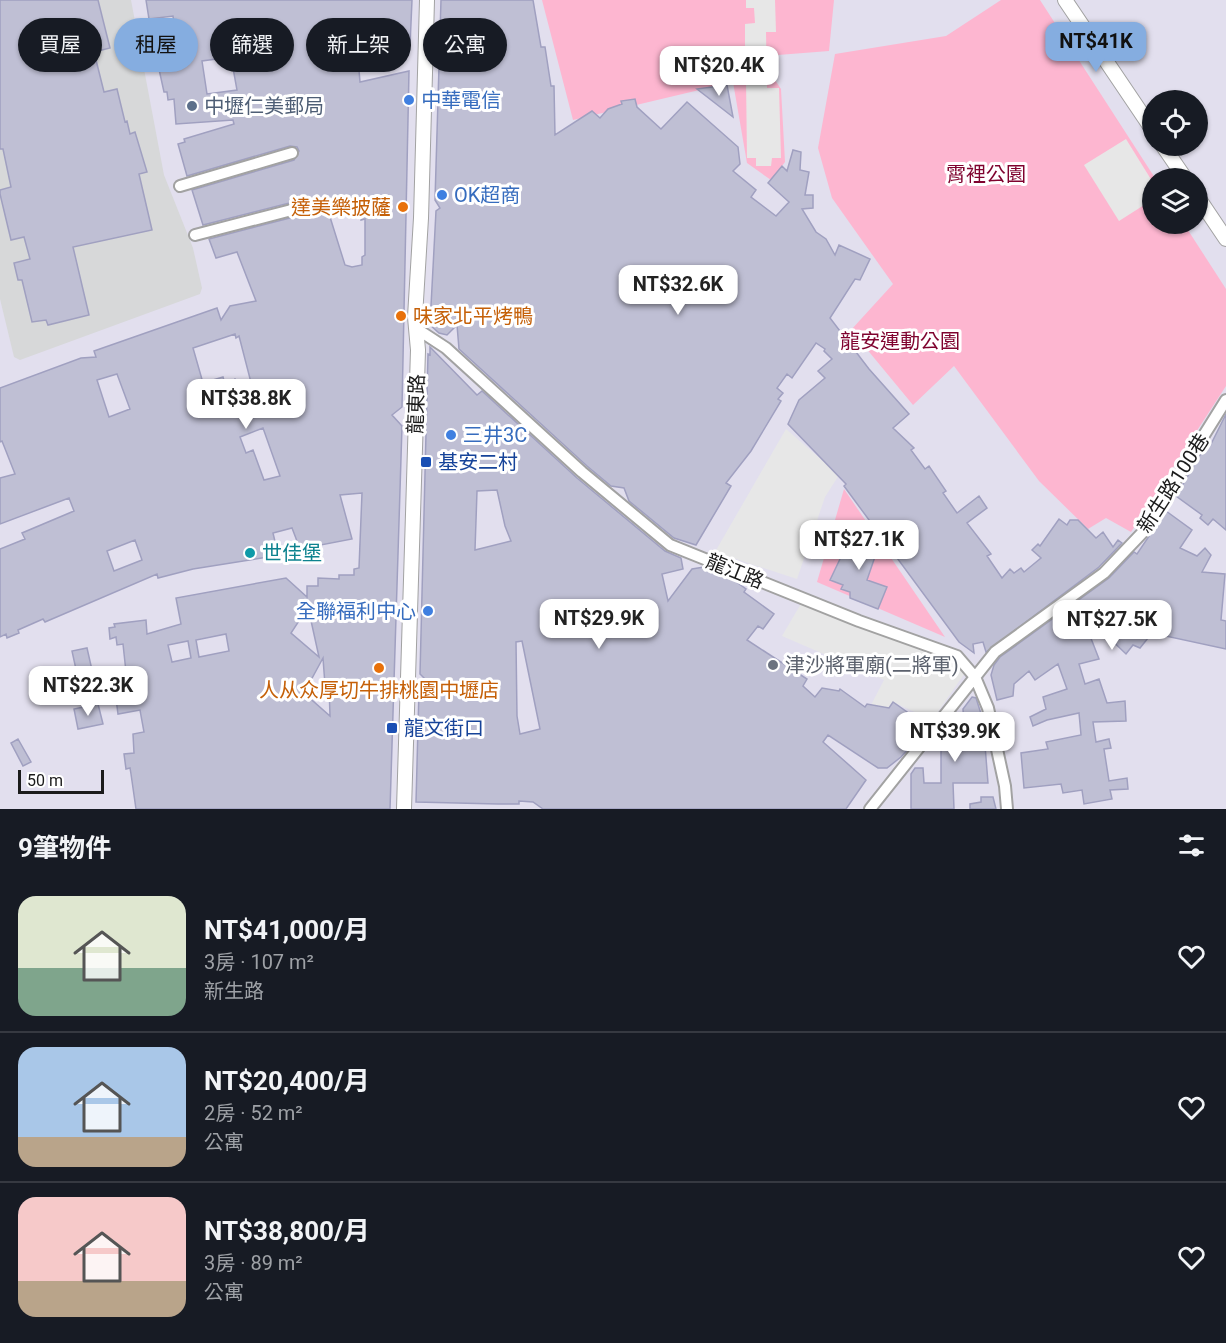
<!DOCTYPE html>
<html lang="zh-TW">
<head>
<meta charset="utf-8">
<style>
	body { margin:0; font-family:Roboto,"Noto Sans TC",sans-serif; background:#242831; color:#f1f3f6; height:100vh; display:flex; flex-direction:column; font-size:22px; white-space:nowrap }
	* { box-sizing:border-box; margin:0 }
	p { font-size:20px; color:#9ea1a6 }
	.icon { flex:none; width:33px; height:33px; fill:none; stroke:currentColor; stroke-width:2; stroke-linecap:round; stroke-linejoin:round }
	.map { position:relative; height:809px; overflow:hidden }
	.panel { display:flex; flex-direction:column; background:#171b24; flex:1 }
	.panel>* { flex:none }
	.banner { position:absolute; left:18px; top:18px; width:600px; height:54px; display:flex; gap:12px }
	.buttons { position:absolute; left:1142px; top:90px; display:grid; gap:12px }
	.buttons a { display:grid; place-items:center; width:66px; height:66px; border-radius:50%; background:#171b24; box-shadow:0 2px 4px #0004; font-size:30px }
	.scale { position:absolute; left:18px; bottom:15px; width:86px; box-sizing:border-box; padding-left:6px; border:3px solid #1b1b1b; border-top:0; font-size:16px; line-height:21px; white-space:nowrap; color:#1b1b1b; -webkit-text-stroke:4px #fff; paint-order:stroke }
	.price { position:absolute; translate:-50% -51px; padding:0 14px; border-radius:12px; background:#fff; color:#222; font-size:20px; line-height:39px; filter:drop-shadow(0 2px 3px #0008) }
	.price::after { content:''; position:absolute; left:50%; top:36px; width:18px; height:14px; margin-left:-9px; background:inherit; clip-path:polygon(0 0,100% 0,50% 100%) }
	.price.active { background:#85ade0; color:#111 }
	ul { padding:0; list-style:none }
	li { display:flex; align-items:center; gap:18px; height:150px; padding:0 18px }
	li+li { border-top:2px solid #363941 }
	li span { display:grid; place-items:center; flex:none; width:168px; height:120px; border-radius:18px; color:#555 }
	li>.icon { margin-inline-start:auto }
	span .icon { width:72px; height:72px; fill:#fffc; stroke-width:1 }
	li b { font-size:26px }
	h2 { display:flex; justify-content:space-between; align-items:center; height:72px; padding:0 18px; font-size:26px }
	.pill { padding:0 21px; border-radius:27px; background:#171b24; box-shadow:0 2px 4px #0004; font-size:21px; line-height:54px }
	.pill.active { background:#85ade0; color:#111 }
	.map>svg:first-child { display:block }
</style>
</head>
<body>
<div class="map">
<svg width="1226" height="809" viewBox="0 0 1226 809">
	<rect width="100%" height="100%" fill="#e2dfee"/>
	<path fill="#d7d8d9" d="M0 0H131L164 175 193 248 202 288 200 294 20 360 14 357 0 299Z"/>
	<path fill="#fdb6d0" d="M542 0H834L829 51 765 56V65L781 89 785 162 771 180 747 163 733 82 573 120Z
		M1001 0H1040L1155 178H1152V224H1184L1226 289V386L1131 532 1106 518 1088 529 1039 481 954 366 913 405 851 330 893 284 832 198 818 148 835 54 946 36Z
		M844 489 945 637 817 582Z"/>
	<path fill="#e7e7e7" d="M746 0H775L776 32H766L767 88H779L781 158H772L771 166H756V158H747L746 78H756L755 56H745V24L755 23 754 8H746Z
		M1126 139 1152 181V200L1119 221 1084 165Z
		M786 429 839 475 825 497 797 579 715 552Z
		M802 602 950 662 965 673 932 720 893 702 887 709 871 705 884 680 782 636Z"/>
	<path fill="#bfbfd4" stroke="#a0a0c0" stroke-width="1.5" fill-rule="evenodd" d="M0 0H98L110 48 94 52 104 92 117 89 125 122 127 121 130 134 135 132 147 172 139 174 152 230 73 247 89 315 48 325 46 320 32 322 22 280H18L14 263 30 259 24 237 11 240 0 194V190L11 187 3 149H0Z
		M146 0H412L410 46H357L360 82 409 71 402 407 392 415 402 426 390 809H136L131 774 130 768 126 769 124 754 134 753 133 734 144 732 140 710 118 714 113 675 126 672 123 644 117 645 116 637 110 639 109 628 115 627 114 624 146 620 147 634 181 624 176 598 286 578 307 597V586H318V578L339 579V575H354V569L359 568 362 493 340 495 352 539 300 549 292 528 273 533 277 550 274 556 193 569 158 578 157 574 45 622 43 619 18 630 19 633 7 638 6 634 0 637V549L25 539 22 533 74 511 69 498 0 524V478L15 474 2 441 0 442V388L81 358 96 357 94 351 217 308 221 320 230 306 256 301 237 252 216 258 209 239 309 213 314 207 312 200 305 199 203 225 192 190 294 160 299 151 297 147 290 146 187 176 178 144 185 142 184 139 234 124 233 120 176 124 174 99 168 100 167 92H164L155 51 169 48 168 42 176 40 173 16 149 19ZM231 57 237 90 207 94 202 61ZM360 212 361 220 365 219V255L362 257V265L352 267 345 265 330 217ZM235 334 236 338 239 336 254 394 235 379 226 388 223 377 203 383 193 348ZM117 374 130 409 109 417 97 380ZM263 428 280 476 264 480 253 450 246 453 240 437ZM135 540 142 560 114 571 107 551ZM308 607 319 657 291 633ZM226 634 229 651 199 657 196 640ZM188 641 191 658 172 662 168 645ZM323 658 325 685H329L330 716 304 693Z
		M441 0H533L541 47H545L551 86H554L555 135 592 111 600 118 608 109 622 104 621 101 635 99 637 107 661 129 687 102 738 147 740 164 733 171 756 190 751 197 776 216 789 202 768 183 782 166 787 171 793 150 801 152 800 170 809 172 805 195H813V208L802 209 816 232 826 239 835 255 839 245 870 259 860 280 855 279 830 318 869 369 909 414 893 428 914 448 911 450 925 469 929 466 946 491 943 493 957 513 979 496 987 508 967 523 991 554 987 556 1002 578 1010 569 1014 573 1021 568 1024 572 1041 558 1032 550 1038 544 1040 546 1059 519 1067 525 1070 520H1078L1096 538 1103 532 1113 547 1118 540 1122 543 1099 567 986 652 983 642 973 644 974 653 959 642 844 486 846 484 788 424 799 400 825 378 818 371 832 359 824 351 825 349 816 343 792 378 787 374 777 388 783 393 778 399 781 401 751 451 726 483 731 486 696 545 674 538 629 501 624 488 611 486 587 466 459 349 457 325 447 335 439 333 430 325 436 211 440 208 435 200Z
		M727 85 733 117 697 89Z
		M430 347 477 395 482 391 577 478 665 551 681 558 683 569 662 574 668 601 692 569 704 567 728 576 746 589 744 592 774 614 763 629 758 626 747 640 807 679 803 686 815 697 822 688 839 691 840 689 865 707 867 704 889 708 893 702 907 712 900 722 910 729 906 735 912 739 908 744 911 746 901 757 887 768H878L828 735 823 742 866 780 846 809H543L533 802 519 801V804H498L416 802 419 690 437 691 420 674 428 354 430 355ZM497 490 505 526 511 541 475 550 477 491ZM522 641 540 729 520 734 517 716 516 642Z
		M1226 414V530L1213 519 1208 525 1200 518 1202 515 1176 496 1200 455 1210 446Z
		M1166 511 1192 530 1180 548 1197 556 1205 548 1211 555 1202 572 1225 574 1221 620 1226 621V649L1152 633 1140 648 1133 645 1126 654 1080 610 1099 659 1079 664 1085 684 1099 679 1107 703 1125 701 1126 721 1093 722 1096 742 1109 739 1111 748 1104 749 1109 781 1127 778 1128 789 1110 790 1112 799 1084 804 1082 790 1063 793 1061 784 1024 788 1021 753 1048 749 1046 742 1081 735 1079 713 1047 720 1033 726 1030 717 1046 709 1043 697 1067 689 1058 664 1035 680 1029 671 1014 684 1013 696 997 700 991 675 994 665 1000 657 1109 578 1134 552 1137 554Z
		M855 534 880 542 867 580 887 587 878 609 850 598V592L841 589 843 585 830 580 850 538H853Z
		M87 648 92 670 77 674 72 651Z
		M972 697 976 698 983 720 988 783H953L954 809H911V774L915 768H923L924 783H941V745H944V731H949V727H964L963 709Z
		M98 704 103 724 78 729 74 709Z
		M18 739 31 762 23 766 11 743Z
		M981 797H993L996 809H970V804L981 802Z"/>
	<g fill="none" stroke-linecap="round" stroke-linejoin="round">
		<defs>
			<path id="minor" d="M180 186 292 153
				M195 235 307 206
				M417 329 446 348 582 472 670 545 859 621 957 656 975 677 988 708 1005 786 1007 809
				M870 809 995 652 1104 573 1144 531 1226 400"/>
			<path id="tertiary" d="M1065 0 1152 129
				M1163 146 1185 178
				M1197 196 1226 239
				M404 809 418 350 415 317 421 218 427 0"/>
		</defs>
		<use href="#minor" stroke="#a2a2a2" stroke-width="14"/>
		<use href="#tertiary" stroke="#a2a2a2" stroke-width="16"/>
		<use href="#minor" stroke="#fff" stroke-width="10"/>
		<use href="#tertiary" stroke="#fff" stroke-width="14"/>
	</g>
	<g fill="#3f7fe0" stroke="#fff" stroke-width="2">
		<circle cx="409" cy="100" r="6"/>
		<circle cx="442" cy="195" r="6"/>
		<circle cx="451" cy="435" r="6"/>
		<circle cx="428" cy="611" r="6"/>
	</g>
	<circle fill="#5c6f8a" stroke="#fff" stroke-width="2" cx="192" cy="106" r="6"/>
	<g fill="#e8710a" stroke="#fff" stroke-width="2">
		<circle cx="403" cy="207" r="6"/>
		<circle cx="401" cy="316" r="6"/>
		<circle cx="379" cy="668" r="6"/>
	</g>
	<g fill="#1a4fb4" stroke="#fff" stroke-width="2">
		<rect x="420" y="456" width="12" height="12" rx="3"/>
		<rect x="386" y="722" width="12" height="12" rx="3"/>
	</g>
	<circle fill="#0f9aa8" stroke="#fff" stroke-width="2" cx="250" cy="553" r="6"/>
	<circle fill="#6b7280" stroke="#fff" stroke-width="2" cx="773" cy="665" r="6"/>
	<g text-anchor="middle" stroke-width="6" stroke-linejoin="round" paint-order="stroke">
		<g font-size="20" fill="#366cbe" stroke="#fff" text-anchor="start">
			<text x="421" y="107">中華電信</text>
			<text x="454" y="202">OK超商</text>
			<text x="463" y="442">三井3C</text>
			<text x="416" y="618" text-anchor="end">全聯福利中心</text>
		</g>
		<g font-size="20" fill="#4e5e75" stroke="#fff" text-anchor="start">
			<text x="204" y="113">中壢仁美郵局</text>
		</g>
		<g font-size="20" fill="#7f032f" stroke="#fff">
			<text x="986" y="181">霄裡公園</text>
			<text x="900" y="348">龍安運動公園</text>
		</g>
		<g font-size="20" fill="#c56008" stroke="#fff" text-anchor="end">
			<text x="391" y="214">達美樂披薩</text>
			<text x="413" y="323" text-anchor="start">味家北平烤鴨</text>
			<text x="379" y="697" text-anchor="middle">人从众厚切牛排桃園中壢店</text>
		</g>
		<g font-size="20" fill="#1b1b1b" stroke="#fff">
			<text transform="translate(416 404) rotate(-88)" y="7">龍東路</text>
			<text transform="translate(1173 483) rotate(-57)" y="7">新生路100巷</text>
			<text transform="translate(735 571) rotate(22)" y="7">龍江路</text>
		</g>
		<g font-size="20" fill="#164399" stroke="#fff" text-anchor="start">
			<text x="438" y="469">基安二村</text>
			<text x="404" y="735">龍文街口</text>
		</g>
		<g font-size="20" fill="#0d838f" stroke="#fff" text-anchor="start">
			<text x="262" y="560">世佳堡</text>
		</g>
		<g font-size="20" fill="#5b616d" stroke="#fff" text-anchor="start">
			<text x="785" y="672">津沙將軍廟(二將軍)</text>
		</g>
	</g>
</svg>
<div class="buttons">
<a><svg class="icon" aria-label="locate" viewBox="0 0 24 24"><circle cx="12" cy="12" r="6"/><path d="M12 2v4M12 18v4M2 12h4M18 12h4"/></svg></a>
<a><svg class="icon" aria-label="layers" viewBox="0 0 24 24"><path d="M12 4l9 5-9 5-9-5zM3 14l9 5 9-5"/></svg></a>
</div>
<div class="scale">50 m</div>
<b class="price active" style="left:1096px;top:73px">NT$41K</b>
<b class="price" style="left:719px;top:97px">NT$20.4K</b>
<b class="price" style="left:678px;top:316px">NT$32.6K</b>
<b class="price" style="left:246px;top:430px">NT$38.8K</b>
<b class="price" style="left:859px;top:571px">NT$27.1K</b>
<b class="price" style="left:599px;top:650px">NT$29.9K</b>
<b class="price" style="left:1112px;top:651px">NT$27.5K</b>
<b class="price" style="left:88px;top:717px">NT$22.3K</b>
<b class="price" style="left:955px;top:763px">NT$39.9K</b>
<div class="banner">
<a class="pill">買屋</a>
<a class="pill active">租屋</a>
<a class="pill">篩選</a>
<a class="pill">新上架</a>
<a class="pill">公寓</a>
</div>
</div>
<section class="panel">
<h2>9筆物件<svg class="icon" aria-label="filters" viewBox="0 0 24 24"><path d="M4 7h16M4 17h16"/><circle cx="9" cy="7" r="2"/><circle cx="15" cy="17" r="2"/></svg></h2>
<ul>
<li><span style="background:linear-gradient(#dfe7d0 60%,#7fa58c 0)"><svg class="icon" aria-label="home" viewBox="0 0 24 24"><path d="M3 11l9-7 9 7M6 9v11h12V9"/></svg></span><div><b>NT$41,000/月</b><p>3房 · 107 m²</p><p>新生路</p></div><svg class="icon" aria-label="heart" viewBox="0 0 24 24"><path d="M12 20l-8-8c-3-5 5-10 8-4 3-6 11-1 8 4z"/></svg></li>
<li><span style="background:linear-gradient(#a9c7e8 75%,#b9a48a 0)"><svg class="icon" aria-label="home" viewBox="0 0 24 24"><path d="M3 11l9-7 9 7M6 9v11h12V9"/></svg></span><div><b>NT$20,400/月</b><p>2房 · 52 m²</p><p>公寓</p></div><svg class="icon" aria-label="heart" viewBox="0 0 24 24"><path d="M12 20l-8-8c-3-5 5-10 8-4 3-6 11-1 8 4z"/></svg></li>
<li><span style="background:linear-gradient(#f6c9c9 70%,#b9a48a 0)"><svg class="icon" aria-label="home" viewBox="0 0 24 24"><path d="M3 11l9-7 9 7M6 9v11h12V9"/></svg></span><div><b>NT$38,800/月</b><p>3房 · 89 m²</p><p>公寓</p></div><svg class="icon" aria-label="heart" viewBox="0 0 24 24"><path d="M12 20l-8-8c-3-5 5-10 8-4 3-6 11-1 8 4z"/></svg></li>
</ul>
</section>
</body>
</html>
